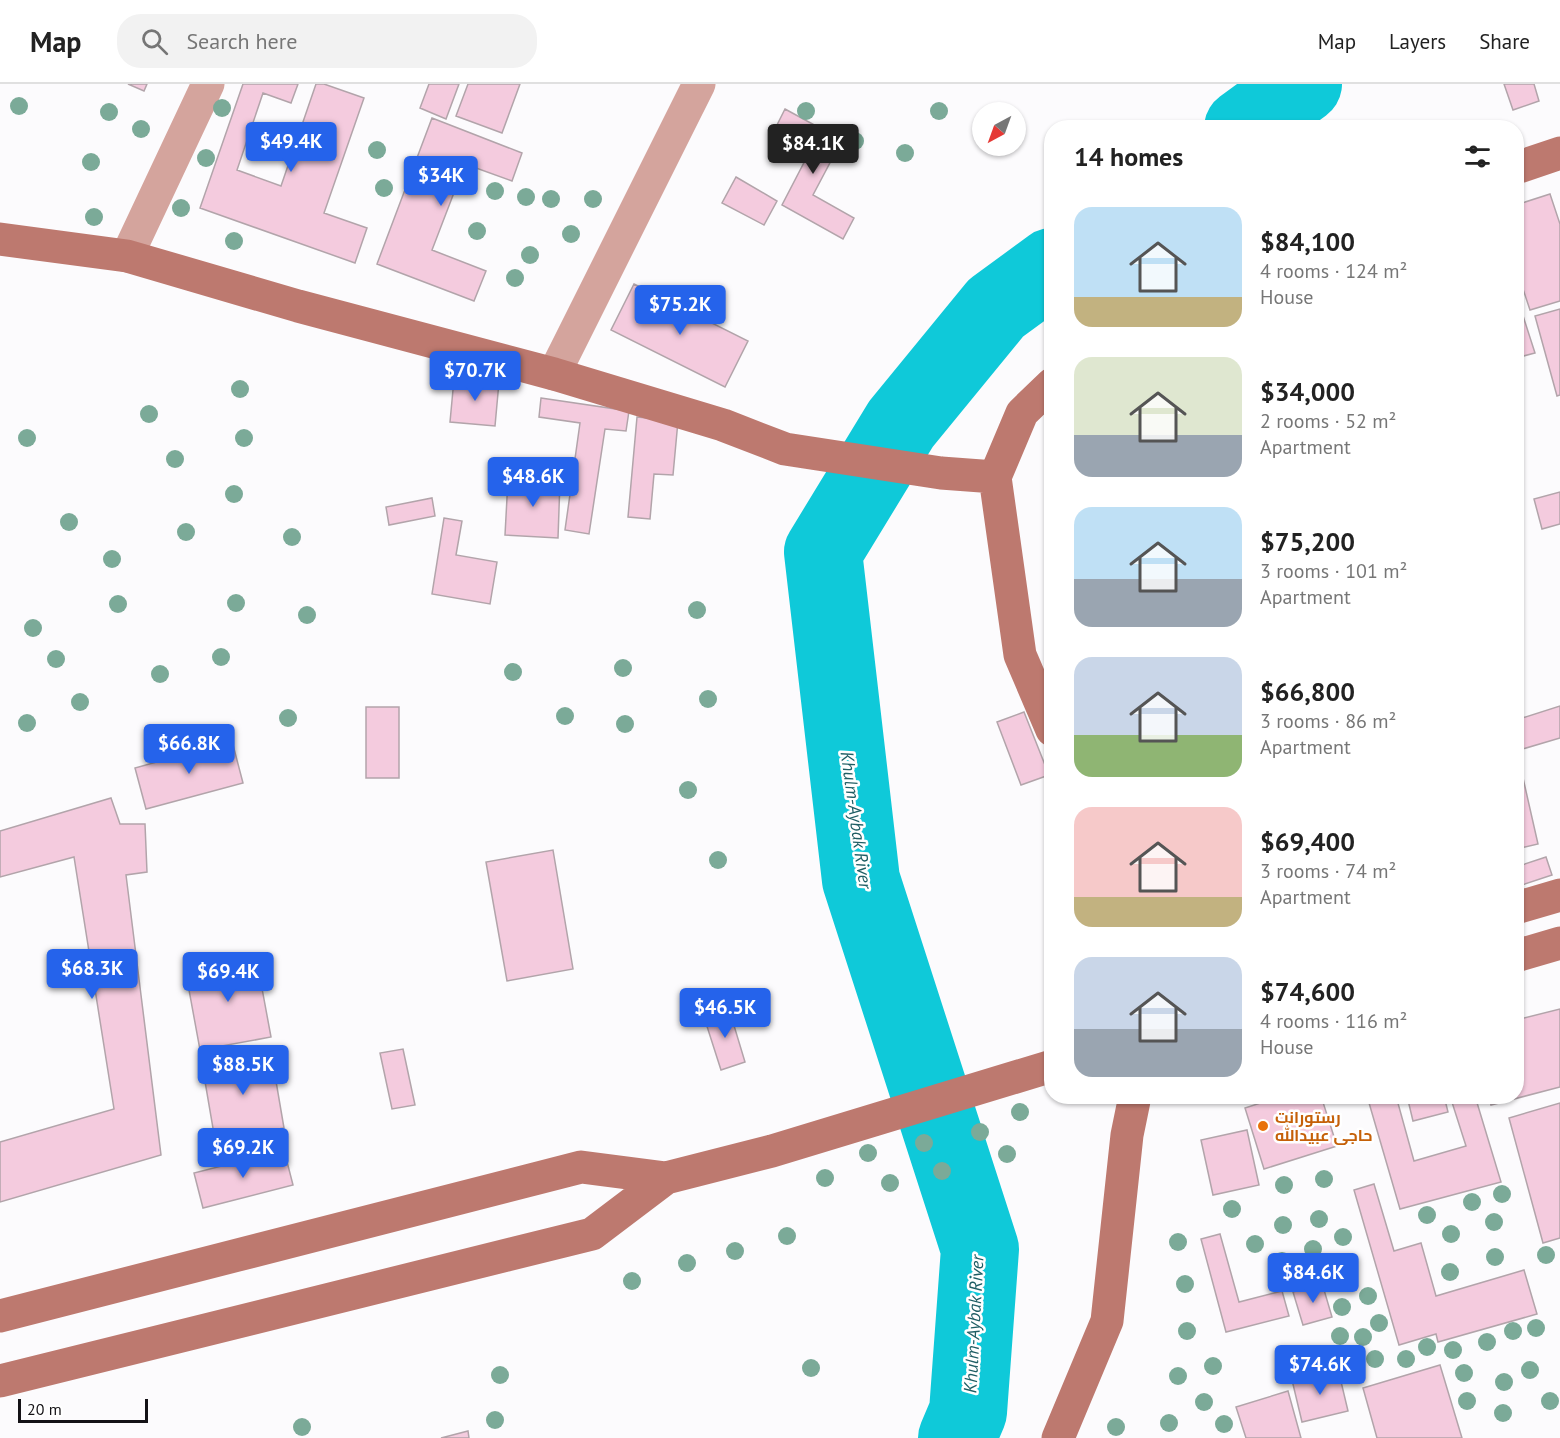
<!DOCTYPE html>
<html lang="en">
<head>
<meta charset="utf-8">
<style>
	body { margin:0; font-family:"PT Sans",Cairo,sans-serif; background:#f2f2f2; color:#222; height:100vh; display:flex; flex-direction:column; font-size:22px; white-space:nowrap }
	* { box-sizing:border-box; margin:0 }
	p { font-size:20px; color:#767676 }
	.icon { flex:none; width:33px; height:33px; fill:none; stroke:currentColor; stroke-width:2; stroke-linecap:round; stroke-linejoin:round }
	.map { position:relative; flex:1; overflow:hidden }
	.drawer { position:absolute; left:1044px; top:36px; width:480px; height:984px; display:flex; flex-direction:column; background:#fff; border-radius:24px; box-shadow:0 2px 4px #0004 }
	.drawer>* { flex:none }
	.needle { width:39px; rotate:221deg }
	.tools { position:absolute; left:972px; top:18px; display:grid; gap:12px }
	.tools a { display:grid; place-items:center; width:54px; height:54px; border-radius:50%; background:#fff; box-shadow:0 2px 4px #0004; font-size:30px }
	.scale { position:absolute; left:18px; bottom:15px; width:130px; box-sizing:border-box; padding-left:6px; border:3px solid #141216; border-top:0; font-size:16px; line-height:21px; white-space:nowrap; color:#141216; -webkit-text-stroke:4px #fff; paint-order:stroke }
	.price { position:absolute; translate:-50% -51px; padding:0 14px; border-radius:6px; background:#2563eb; color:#fff; font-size:20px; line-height:39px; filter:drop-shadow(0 2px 3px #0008) }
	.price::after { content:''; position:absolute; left:50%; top:36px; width:18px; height:14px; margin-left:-9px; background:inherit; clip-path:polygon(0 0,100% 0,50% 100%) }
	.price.on { background:#222; color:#fff }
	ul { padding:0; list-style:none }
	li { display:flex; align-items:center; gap:18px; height:150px; padding:0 30px }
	li span { display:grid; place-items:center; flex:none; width:168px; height:120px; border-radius:18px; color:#555 }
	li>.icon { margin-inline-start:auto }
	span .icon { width:72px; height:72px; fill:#fffc; stroke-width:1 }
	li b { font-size:26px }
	h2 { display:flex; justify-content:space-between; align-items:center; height:72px; padding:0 30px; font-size:26px }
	header { display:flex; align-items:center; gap:36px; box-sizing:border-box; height:84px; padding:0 30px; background:#fff; border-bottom:2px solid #e0e0e0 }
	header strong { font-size:28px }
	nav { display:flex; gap:33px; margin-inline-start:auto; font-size:21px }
	.search { width:420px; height:54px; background:#f2f2f2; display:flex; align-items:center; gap:15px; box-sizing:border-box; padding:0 21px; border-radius:24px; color:#767676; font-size:22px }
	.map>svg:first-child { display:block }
</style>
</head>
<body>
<header>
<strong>Map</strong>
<div class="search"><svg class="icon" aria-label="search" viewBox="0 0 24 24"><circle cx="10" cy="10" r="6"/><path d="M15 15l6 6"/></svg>Search here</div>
<nav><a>Map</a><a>Layers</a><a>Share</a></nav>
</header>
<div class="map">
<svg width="1560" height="1354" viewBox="0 0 1560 1354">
	<rect width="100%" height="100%" fill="#fcfbfd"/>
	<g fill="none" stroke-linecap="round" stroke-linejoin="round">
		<path stroke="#0fc9d9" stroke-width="78" d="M1243 44 1303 0
			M957 1354 968 1328 980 1165 861 796 823 468 901 340 996 224 1052 183"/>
	</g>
	<path fill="#f4cbde" stroke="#b2a4aa" stroke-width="1.5" d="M128 0H147L144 7Z
		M243 0H298L291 19 263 9 237 86 281 102 316 0H324L364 14 324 129 367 144 355 179 200 124Z
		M429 0H459L446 35 420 24Z
		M468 0H520L502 49 456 32Z
		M1504 0H1534L1539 17 1513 26Z
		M785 25 842 56 813 111 854 134 843 155 782 121 811 65 775 45Z
		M432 34 522 69 512 97 465 80 432 166 486 187 474 217 377 180Z
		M736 93 777 117 764 141 722 119Z
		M1550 110 1560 140V217L1530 226 1516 184V121Z
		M634 200 748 257 725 303 611 246Z
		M1516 210 1535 269 1516 274Z
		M1560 225V311L1557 312 1535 232Z
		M454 295 499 298 495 342 450 338Z
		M541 314 629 327 626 347 605 345 589 450 565 446 580 339 539 333Z
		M637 333 678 337 673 391 654 390 650 435 628 433Z
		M508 395 560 397 558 454 505 451Z
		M1560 408V440L1542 445 1534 415Z
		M432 414 435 432 389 441 386 423Z
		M444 434 462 437 456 471 497 478 490 520 432 510Z
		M1560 622V654L1516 667V636Z
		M366 623H399V694H366Z
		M1024 628 1049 691 1021 701 997 638Z
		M232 657 243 699 146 725 135 684Z
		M1523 694 1538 760 1516 765V696Z
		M111 714 120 740H145L147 788 126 791 161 1071 0 1118V1058L114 1025 74 773 0 793V747Z
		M553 766 573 885 507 897 486 778Z
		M1546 773 1552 791 1516 803V783Z
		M256 872 271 953 200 966 185 884Z
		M729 925 745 978 721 986 704 933Z
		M1560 925V1003L1491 1021 1489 1012H1516V936Z
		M403 965 415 1021 392 1025 380 969Z
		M271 968 284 1044 215 1056 202 980Z
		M1282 1012H1321L1337 1062 1264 1085 1245 1024Z
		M1367 1012H1396L1414 1077 1466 1062 1450 1012H1475L1501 1098 1400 1125Z
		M1407 1012H1444L1448 1028 1413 1037Z
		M1560 1019V1154L1543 1159 1509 1034Z
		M1247 1046 1259 1101 1213 1111 1201 1056Z
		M284 1066 293 1101 203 1124 194 1089Z
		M1374 1100 1394 1167 1421 1159 1436 1212 1524 1186 1537 1230 1438 1258 1436 1250 1399 1261 1354 1106Z
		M1220 1150 1239 1218 1282 1207 1289 1232 1226 1248 1201 1155Z
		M1322 1199 1332 1233 1303 1241 1293 1208Z
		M1440 1281 1462 1354H1377L1363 1304Z
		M1338 1285 1348 1327 1302 1338 1292 1296Z
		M1288 1307 1301 1354H1246L1236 1323Z
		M468 1347 469 1354H441Z"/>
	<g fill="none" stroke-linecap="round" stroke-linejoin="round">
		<path stroke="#d4a49d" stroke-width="33" d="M127 172 208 0
			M554 290 699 0"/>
		<path stroke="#bd796f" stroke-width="33" d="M1516 84 1560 69
			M0 155 127 172 298 222 554 290 723 341 785 365 941 389 995 393
			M995 393 1020 571 1052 646
			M995 393 1022 329 1052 300
			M1516 824 1560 811
			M1516 872 1560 859
			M0 1232 581 1083 666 1094 772 1067 1052 982
			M0 1297 592 1150 666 1094
			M1058 1354 1107 1237 1127 1051 1135 1012"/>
	</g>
	<g fill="#7baa98">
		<circle cx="19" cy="22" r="9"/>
		<circle cx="222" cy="24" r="9"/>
		<circle cx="806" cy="27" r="9"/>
		<circle cx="939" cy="27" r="9"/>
		<circle cx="109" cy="28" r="9"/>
		<circle cx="141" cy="45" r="9"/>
		<circle cx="855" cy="57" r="9"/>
		<circle cx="377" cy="66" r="9"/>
		<circle cx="905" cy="69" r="9"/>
		<circle cx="206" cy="74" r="9"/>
		<circle cx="91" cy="78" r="9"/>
		<circle cx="384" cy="104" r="9"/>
		<circle cx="495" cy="107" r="9"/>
		<circle cx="526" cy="113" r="9"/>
		<circle cx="551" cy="115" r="9"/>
		<circle cx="593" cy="115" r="9"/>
		<circle cx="181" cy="124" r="9"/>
		<circle cx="94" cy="133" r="9"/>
		<circle cx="477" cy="147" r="9"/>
		<circle cx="571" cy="150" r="9"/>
		<circle cx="234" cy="157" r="9"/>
		<circle cx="530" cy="171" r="9"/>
		<circle cx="515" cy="194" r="9"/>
		<circle cx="240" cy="305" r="9"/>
		<circle cx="149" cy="330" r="9"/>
		<circle cx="27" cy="354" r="9"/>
		<circle cx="244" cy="354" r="9"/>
		<circle cx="175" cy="375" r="9"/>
		<circle cx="234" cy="410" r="9"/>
		<circle cx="69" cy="438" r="9"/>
		<circle cx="186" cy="448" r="9"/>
		<circle cx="292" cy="453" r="9"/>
		<circle cx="112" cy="475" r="9"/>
		<circle cx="236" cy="519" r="9"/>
		<circle cx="118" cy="520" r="9"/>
		<circle cx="697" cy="526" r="9"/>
		<circle cx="307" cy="531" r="9"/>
		<circle cx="33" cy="544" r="9"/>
		<circle cx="221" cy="573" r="9"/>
		<circle cx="56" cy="575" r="9"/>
		<circle cx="623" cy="584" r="9"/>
		<circle cx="513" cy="588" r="9"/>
		<circle cx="160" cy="590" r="9"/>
		<circle cx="708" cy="615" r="9"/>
		<circle cx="80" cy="618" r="9"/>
		<circle cx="565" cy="632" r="9"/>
		<circle cx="288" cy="634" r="9"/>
		<circle cx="27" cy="639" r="9"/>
		<circle cx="625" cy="640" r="9"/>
		<circle cx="688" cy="706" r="9"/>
		<circle cx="718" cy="776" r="9"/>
		<circle cx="1020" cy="1028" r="9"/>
		<circle cx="980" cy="1048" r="9"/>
		<circle cx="924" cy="1059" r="9"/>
		<circle cx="868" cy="1069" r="9"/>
		<circle cx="1007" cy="1070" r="9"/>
		<circle cx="942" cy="1087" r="9"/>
		<circle cx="825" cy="1094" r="9"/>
		<circle cx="1324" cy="1095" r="9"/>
		<circle cx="890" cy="1099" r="9"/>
		<circle cx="1284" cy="1101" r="9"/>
		<circle cx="1502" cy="1110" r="9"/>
		<circle cx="1472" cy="1118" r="9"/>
		<circle cx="1232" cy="1125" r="9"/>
		<circle cx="1427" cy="1131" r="9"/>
		<circle cx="1319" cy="1135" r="9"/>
		<circle cx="1494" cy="1138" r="9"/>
		<circle cx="1283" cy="1141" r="9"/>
		<circle cx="1451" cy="1150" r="9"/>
		<circle cx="787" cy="1152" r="9"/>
		<circle cx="1343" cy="1153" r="9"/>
		<circle cx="1178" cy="1158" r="9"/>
		<circle cx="1255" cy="1160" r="9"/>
		<circle cx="1313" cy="1165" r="9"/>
		<circle cx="735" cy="1167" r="9"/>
		<circle cx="1546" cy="1171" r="9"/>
		<circle cx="1495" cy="1173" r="9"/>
		<circle cx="1282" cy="1177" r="9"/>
		<circle cx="687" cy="1179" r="9"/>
		<circle cx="1450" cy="1188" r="9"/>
		<circle cx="632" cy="1197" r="9"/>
		<circle cx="1185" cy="1200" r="9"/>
		<circle cx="1368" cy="1212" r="9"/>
		<circle cx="1342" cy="1223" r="9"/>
		<circle cx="1379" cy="1239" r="9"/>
		<circle cx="1536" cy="1244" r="9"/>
		<circle cx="1187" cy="1247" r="9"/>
		<circle cx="1513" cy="1247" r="9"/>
		<circle cx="1340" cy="1252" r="9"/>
		<circle cx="1363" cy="1253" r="9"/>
		<circle cx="1487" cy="1258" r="9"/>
		<circle cx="1427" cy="1263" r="9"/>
		<circle cx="1453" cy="1266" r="9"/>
		<circle cx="1375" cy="1275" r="9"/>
		<circle cx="1406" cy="1275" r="9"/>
		<circle cx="1356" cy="1280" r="9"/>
		<circle cx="1213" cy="1282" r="9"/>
		<circle cx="811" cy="1284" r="9"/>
		<circle cx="1530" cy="1286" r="9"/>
		<circle cx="1464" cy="1289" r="9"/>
		<circle cx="500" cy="1291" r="9"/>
		<circle cx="1178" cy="1292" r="9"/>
		<circle cx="1504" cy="1298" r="9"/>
		<circle cx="1467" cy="1317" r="9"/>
		<circle cx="1550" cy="1317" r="9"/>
		<circle cx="1204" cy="1318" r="9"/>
		<circle cx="1503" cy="1329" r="9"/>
		<circle cx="495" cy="1336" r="9"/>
		<circle cx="1169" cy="1339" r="9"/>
		<circle cx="1224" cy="1340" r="9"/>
		<circle cx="302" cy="1343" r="9"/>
		<circle cx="1116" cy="1343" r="9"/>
	</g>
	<circle fill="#e8710a" stroke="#fff" stroke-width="2" cx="1263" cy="1042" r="6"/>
	<g text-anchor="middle" stroke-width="5" stroke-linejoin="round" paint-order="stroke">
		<g font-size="16" font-weight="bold" fill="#c56008" stroke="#fff" text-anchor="start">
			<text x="1275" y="1039">رستورانت<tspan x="1275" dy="18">حاجی عبیدالله</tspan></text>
		</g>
		<g font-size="18" font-style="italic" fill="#1f5e64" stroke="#fff">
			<text transform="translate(856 736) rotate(82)" y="6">Khulm-Aybak River</text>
			<text transform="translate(974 1240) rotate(-87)" y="6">Khulm-Aybak River</text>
		</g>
	</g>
</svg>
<div class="tools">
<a><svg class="needle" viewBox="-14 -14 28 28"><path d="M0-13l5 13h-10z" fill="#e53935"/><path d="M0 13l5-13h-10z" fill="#767676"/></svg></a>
</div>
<div class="scale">20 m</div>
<b class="price" style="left:291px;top:89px">$49.4K</b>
<b class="price on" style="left:813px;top:91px">$84.1K</b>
<b class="price" style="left:441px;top:123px">$34K</b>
<b class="price" style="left:680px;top:252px">$75.2K</b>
<b class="price" style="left:475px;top:318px">$70.7K</b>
<b class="price" style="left:533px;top:424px">$48.6K</b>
<b class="price" style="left:189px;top:691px">$66.8K</b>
<b class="price" style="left:92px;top:916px">$68.3K</b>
<b class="price" style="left:228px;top:919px">$69.4K</b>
<b class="price" style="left:725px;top:955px">$46.5K</b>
<b class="price" style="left:243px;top:1012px">$88.5K</b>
<b class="price" style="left:243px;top:1095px">$69.2K</b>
<b class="price" style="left:1313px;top:1220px">$84.6K</b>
<b class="price" style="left:1320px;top:1312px">$74.6K</b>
<section class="drawer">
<h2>14 homes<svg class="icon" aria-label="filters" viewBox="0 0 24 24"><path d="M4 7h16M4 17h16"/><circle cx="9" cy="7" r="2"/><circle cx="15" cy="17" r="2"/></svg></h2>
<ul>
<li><span style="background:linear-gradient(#bfe0f5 75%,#c2b280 0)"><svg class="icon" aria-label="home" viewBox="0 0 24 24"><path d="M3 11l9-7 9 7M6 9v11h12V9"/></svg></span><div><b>$84,100</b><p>4 rooms · 124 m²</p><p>House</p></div></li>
<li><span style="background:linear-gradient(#dfe7d0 65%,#9aa5b1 0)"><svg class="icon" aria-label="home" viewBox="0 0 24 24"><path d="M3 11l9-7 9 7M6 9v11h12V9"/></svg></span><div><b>$34,000</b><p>2 rooms · 52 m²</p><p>Apartment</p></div></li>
<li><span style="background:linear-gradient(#bfe0f5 60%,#9aa5b1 0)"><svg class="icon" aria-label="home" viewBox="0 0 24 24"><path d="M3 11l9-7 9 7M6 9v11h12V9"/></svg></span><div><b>$75,200</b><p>3 rooms · 101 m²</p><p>Apartment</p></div></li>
<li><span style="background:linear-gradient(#c9d6e8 65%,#8fb573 0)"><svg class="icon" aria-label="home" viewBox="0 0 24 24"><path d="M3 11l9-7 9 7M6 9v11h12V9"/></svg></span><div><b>$66,800</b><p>3 rooms · 86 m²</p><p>Apartment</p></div></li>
<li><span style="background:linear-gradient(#f6c9c9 75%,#c2b280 0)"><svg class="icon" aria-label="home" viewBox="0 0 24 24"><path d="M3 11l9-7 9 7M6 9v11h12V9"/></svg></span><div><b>$69,400</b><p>3 rooms · 74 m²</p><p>Apartment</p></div></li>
<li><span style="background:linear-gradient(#c9d6e8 60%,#9aa5b1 0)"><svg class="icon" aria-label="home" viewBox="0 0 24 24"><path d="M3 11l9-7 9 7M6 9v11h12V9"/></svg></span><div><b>$74,600</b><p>4 rooms · 116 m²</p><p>House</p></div></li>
</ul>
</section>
</div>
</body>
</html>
